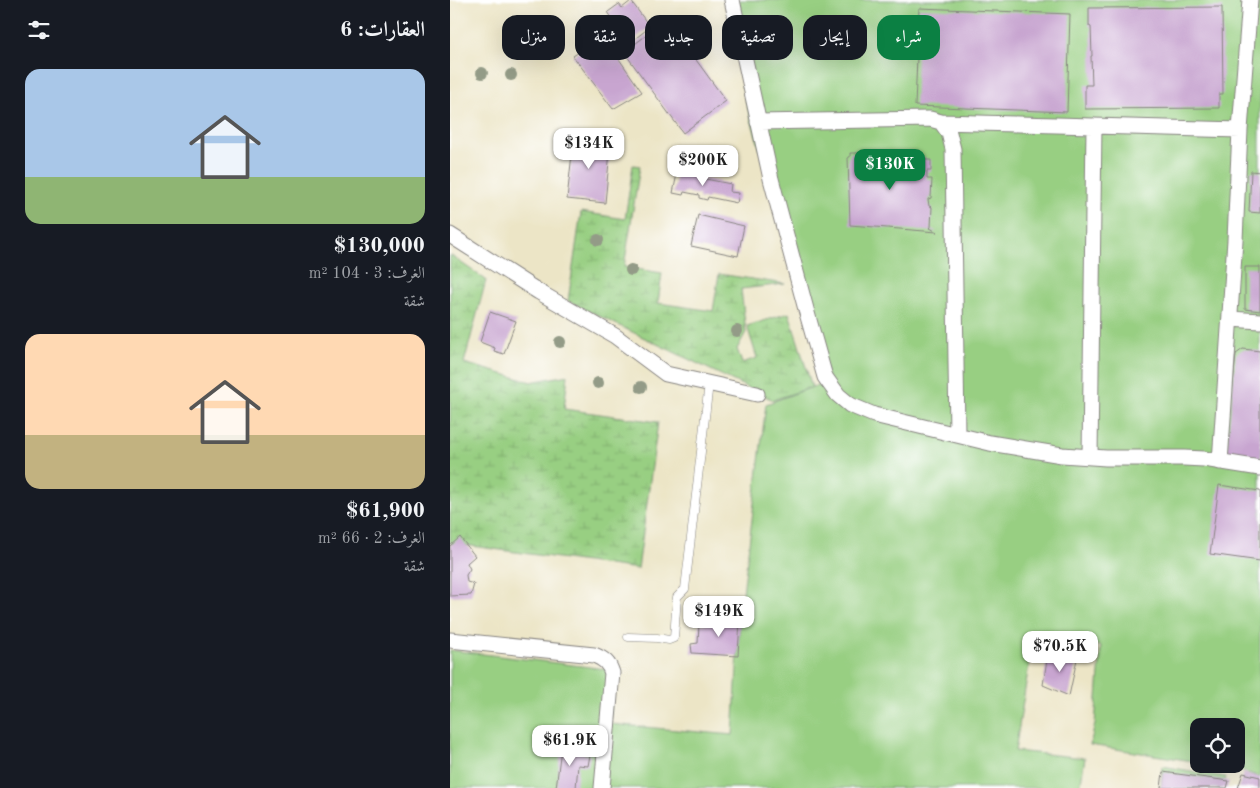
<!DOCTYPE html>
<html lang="ar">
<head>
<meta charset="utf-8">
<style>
	body { margin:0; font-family:"Old Standard TT",Amiri,serif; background:#20242c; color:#f1f3f6; direction:rtl; height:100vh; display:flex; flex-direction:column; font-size:19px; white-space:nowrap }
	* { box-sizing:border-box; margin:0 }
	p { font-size:16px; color:#9ea1a6 }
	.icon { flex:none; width:28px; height:28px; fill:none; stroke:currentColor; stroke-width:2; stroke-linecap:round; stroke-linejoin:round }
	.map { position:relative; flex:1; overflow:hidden; direction:ltr }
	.drawer { display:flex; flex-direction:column; background:#171b24; width:450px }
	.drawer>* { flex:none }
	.guide { position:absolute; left:15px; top:15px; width:475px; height:45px; direction:rtl; display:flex; gap:10px }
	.buttons { position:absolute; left:740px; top:718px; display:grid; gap:10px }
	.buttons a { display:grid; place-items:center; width:55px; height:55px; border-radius:10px; background:#171b24; box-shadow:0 5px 20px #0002; font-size:25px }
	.price { position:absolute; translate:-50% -42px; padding:0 11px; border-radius:10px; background:#fff; color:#222; font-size:16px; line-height:32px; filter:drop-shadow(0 1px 2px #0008) }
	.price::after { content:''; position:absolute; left:50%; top:30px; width:15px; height:11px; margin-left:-8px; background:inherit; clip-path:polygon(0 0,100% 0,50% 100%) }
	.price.on { background:#0b8043; color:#fff }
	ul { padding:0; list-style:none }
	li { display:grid; align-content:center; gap:10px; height:265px; padding:0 25px }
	li span { display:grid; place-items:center; height:155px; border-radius:15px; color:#555 }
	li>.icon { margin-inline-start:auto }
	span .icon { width:90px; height:90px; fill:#fffc; stroke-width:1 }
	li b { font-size:21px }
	h2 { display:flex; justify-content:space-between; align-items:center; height:60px; padding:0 25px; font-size:21px }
	.pill { padding:0 18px; border-radius:15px; background:#171b24; box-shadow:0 5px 20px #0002; font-size:18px; line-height:45px }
	.pill.on { background:#0b8043; color:#fff }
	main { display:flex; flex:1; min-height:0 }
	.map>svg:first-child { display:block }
</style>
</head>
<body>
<main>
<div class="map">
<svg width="810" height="788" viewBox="0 0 810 788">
	<defs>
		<pattern id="wetland-marsh" width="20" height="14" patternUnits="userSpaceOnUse" patternTransform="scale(1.25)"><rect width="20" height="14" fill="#98cf82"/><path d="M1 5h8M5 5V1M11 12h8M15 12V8" fill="none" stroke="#83b171"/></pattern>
	</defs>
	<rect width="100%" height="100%" fill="#fff"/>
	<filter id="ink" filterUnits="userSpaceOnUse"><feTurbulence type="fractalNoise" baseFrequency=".02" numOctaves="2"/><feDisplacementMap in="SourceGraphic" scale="10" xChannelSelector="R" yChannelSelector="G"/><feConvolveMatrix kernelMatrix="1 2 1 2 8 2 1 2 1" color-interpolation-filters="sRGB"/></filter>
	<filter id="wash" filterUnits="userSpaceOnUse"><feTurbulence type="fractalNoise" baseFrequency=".0096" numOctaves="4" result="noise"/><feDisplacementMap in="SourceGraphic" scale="20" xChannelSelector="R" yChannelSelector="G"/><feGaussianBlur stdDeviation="1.12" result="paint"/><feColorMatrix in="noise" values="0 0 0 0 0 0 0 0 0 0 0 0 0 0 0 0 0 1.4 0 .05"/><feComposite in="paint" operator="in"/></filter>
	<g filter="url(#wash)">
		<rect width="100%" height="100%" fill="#ece5c6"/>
		<path fill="#98cf82" stroke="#5d785e" d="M289 0H810V777L782 768 758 764H786V726H749V762L640 745 645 724 651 646 584 634 565 751 635 758 630 788H0V650L164 670 160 724 283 735 290 618 316 404 379 381 295 99Z
			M712 766 776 777 773 788H711Z"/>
		<path fill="url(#wetland-marsh)" stroke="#5d785e" d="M183 165 190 166 174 267 212 273 208 303 263 311 269 274 335 284 291 289 296 332 287 349 292 363 307 358 297 326 339 313 362 387 323 400 118 301 131 212 175 219Z
			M0 255 36 280 14 363 81 382 118 375 114 409 208 422 188 569 0 543Z"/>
		<g id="blocks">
			<path fill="#c8a5d0" d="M181 1 200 27 177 45 163 26 166 24 158 12 169 4 172 8Z
				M772 7 773 94H769V108L635 109V85H642L641 56H642L641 27 639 26V8Z
				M469 8 620 14 617 112 465 106Z
				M217 20 276 101 233 133 174 52Z
				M153 36 192 92 163 109 123 56Z
				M124 136 161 141 155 203 117 199Z
				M400 153H469V158H476V160H481V171H477V179H482L481 198 478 199 479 206 482 207 481 227 480 228 487 232 400 225 398 157H400Z
				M228 169 251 174 250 178 281 184 280 192 289 193 287 203 258 197 257 200 249 198V195L234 192 233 195 223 193Z
				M801 171 810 172V213L799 212Z
				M248 215 294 226 288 256 241 246Z
				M795 267H810V311L795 309Z
				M40 312 66 321 54 354 44 351 45 348 30 342Z
				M793 349 810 351V461L776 457 786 354Z
				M769 485 810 491V561L760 554Z
				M10 537 25 556 17 563 20 569 16 575 17 582 24 584 21 595 0 596V546Z
				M269 616 290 618 288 656 242 653 241 644 248 643 249 624H270Z
				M598 653 627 659 619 696 593 685Z
				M111 748 134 751V754L140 755 138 766 128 765 126 788H106Z
				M713 772 779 781 777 788H711Z
				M793 773 810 777V788H788Z"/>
		</g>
	</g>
	<g filter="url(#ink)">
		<use href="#blocks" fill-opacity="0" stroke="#878480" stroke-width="1"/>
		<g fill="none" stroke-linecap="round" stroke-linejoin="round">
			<defs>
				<path id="lane" d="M178 637 207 638 219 640 224 638 227 597 235 589 259 383"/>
				<path id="street" d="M282 0 321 179 357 313 375 377 388 395 400 405 424 415 540 443 612 455 656 458H734L754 459 810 468
					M308 122 480 119 491 122 499 133 503 149 507 434
					M491 122 790 130
					M0 235 89 292 165 336 216 374 307 394
					M780 319 810 321
					M640 457 644 126
					M770 462 785 240 790 130 800 0
					M0 640 144 655C154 659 159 663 162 673L152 788"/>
			</defs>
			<use href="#lane" stroke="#878480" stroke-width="9"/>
			<use href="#street" stroke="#878480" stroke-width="17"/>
			<use href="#lane" stroke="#fff" stroke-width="8"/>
			<use href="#street" stroke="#fff" stroke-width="15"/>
		</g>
		<g fill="#939b87">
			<circle cx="62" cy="44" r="6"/>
			<circle cx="32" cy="73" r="6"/>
			<circle cx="61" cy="75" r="6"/>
			<circle cx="148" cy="240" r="6"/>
			<circle cx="181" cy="270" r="6"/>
			<circle cx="287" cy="331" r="6"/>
			<circle cx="110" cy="342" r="6"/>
			<circle cx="148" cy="383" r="6"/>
			<circle cx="191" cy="387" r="6"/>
		</g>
	</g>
</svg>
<div class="buttons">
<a><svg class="icon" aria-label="locate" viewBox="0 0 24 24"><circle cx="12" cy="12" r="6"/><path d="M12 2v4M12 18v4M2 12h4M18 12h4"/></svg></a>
</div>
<b class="price" style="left:139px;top:170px">$134K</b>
<b class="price" style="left:253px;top:187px">$200K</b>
<b class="price on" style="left:440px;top:191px">$130K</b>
<b class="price" style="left:269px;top:638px">$149K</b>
<b class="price" style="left:610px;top:673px">$70.5K</b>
<b class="price" style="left:120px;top:767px">$61.9K</b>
<div class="guide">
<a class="pill on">شراء</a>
<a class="pill">إيجار</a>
<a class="pill">تصفية</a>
<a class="pill">جديد</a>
<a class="pill">شقة</a>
<a class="pill">منزل</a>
</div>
</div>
<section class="drawer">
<h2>العقارات: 6<svg class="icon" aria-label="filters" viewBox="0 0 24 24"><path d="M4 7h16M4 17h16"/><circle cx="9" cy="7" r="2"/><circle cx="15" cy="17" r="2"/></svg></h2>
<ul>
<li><span style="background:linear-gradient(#a9c7e8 70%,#8fb573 0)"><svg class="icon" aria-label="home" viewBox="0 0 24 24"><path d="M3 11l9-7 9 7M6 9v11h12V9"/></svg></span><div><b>$130,000</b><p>الغرف: 3 · 104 m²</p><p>شقة</p></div></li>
<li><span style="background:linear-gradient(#ffd9b3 65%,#c2b280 0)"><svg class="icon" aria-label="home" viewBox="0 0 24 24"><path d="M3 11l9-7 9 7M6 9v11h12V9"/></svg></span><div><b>$61,900</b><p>الغرف: 2 · 66 m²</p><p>شقة</p></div></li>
</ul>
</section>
</main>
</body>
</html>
